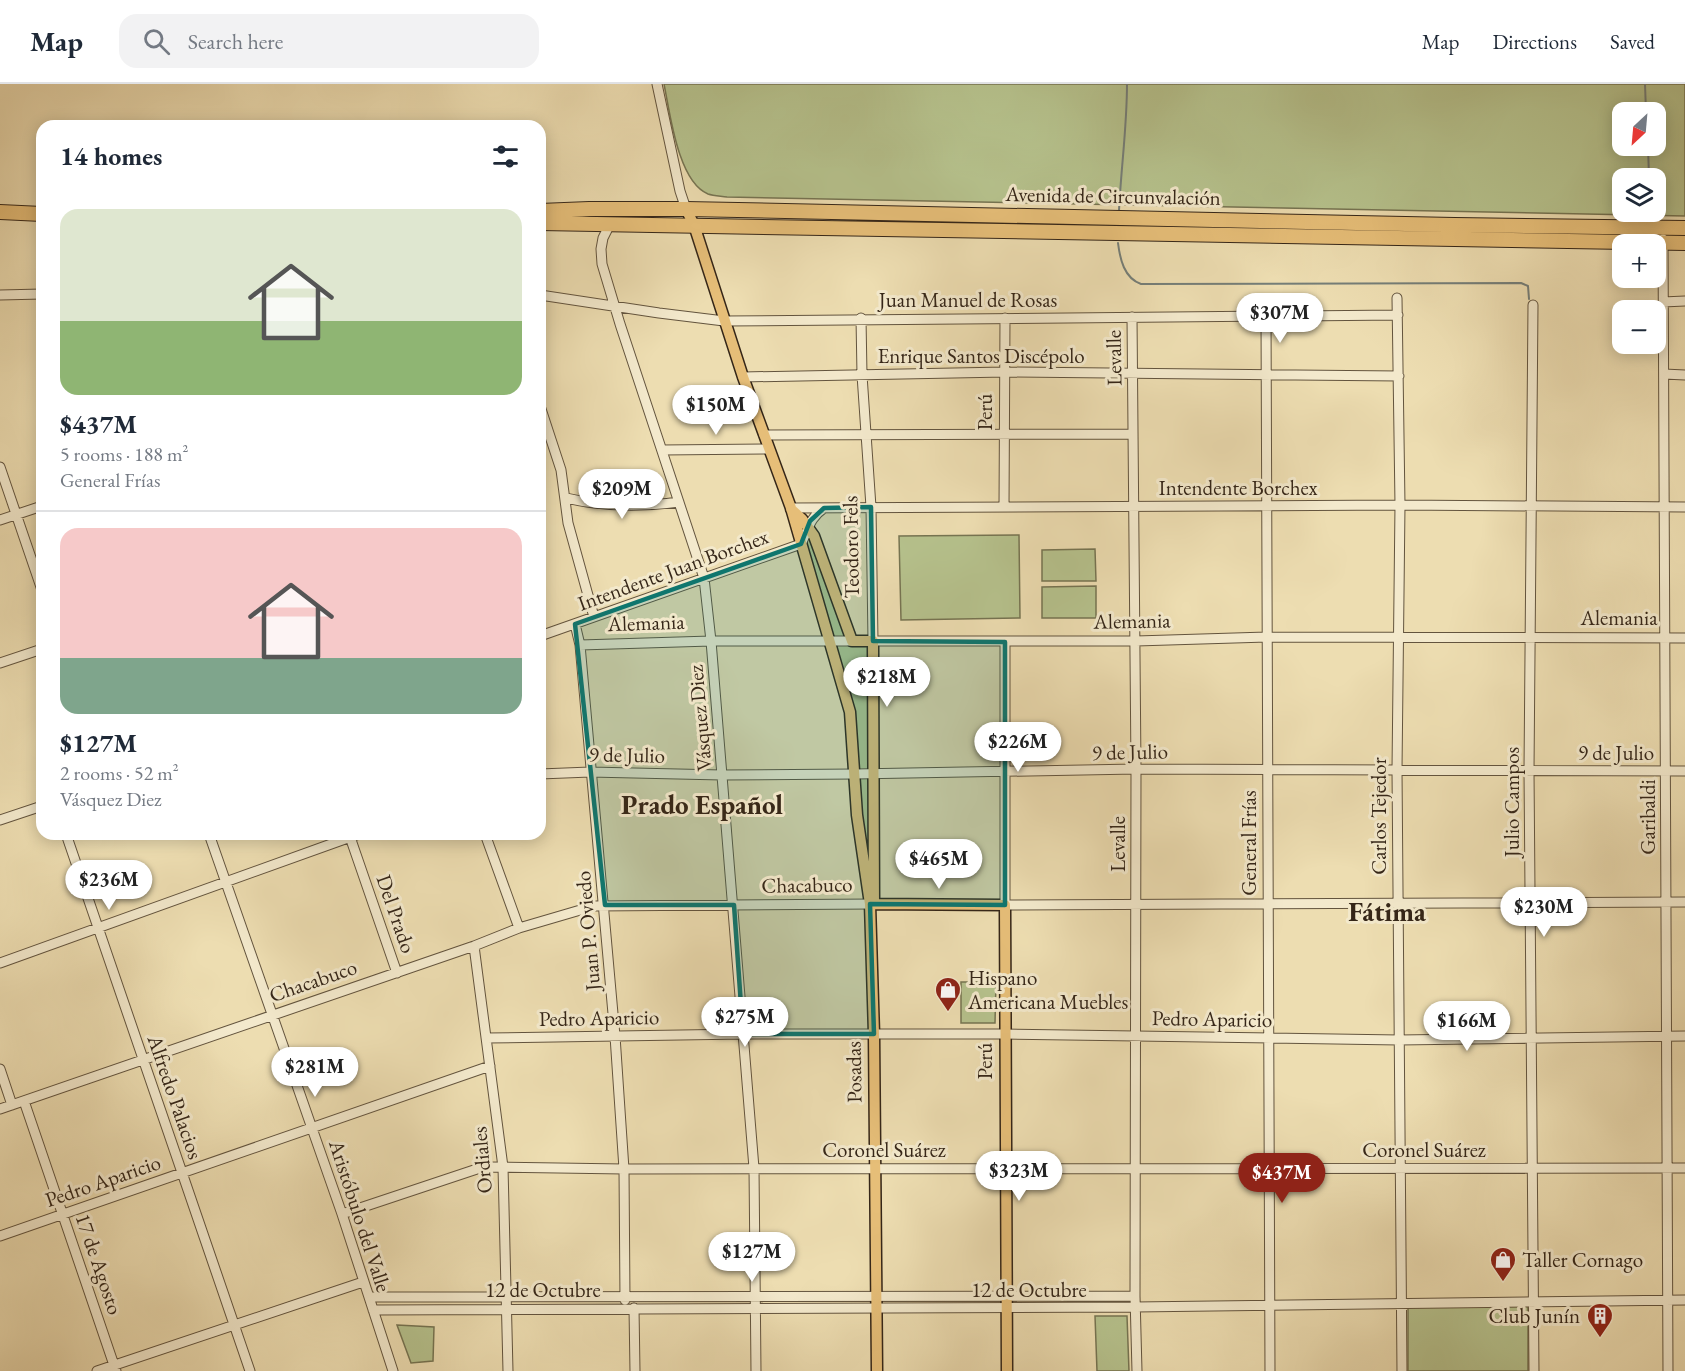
<!DOCTYPE html>
<html lang="en">
<head>
<meta charset="utf-8">
<style>
	body { margin:0; font-family:"EB Garamond",serif; background:#f2f2f3; color:#1f2937; height:100vh; display:flex; flex-direction:column; font-size:22px; white-space:nowrap }
	* { box-sizing:border-box; margin:0 }
	p { font-size:20px; color:#747a83 }
	.icon { flex:none; width:33px; height:33px; fill:none; stroke:currentColor; stroke-width:2; stroke-linecap:round; stroke-linejoin:round }
	.map { position:relative; flex:1; overflow:hidden }
	.drawer { position:absolute; left:36px; top:36px; width:510px; height:720px; display:flex; flex-direction:column; background:#fff; border-radius:18px; box-shadow:0 3px 15px #0003 }
	.drawer>* { flex:none }
	.needle { width:39px; rotate:206deg }
	.controls { position:absolute; left:1612px; top:18px; display:grid; gap:12px }
	.controls a { display:grid; place-items:center; width:54px; height:54px; border-radius:12px; background:#fff; box-shadow:0 3px 15px #0003; font-size:30px }
	.price { position:absolute; translate:-50% -51px; padding:0 14px; border-radius:21px; background:#fff; color:#222; font-size:20px; line-height:39px; filter:drop-shadow(0 2px 3px #0008) }
	.price::after { content:''; position:absolute; left:50%; top:36px; width:18px; height:14px; margin-left:-9px; background:inherit; clip-path:polygon(0 0,100% 0,50% 100%) }
	.price.current { background:#8f2418; color:#fff }
	ul { padding:0; list-style:none }
	li { display:grid; align-content:center; gap:12px; height:318px; padding:0 24px }
	li+li { border-top:2px solid #e0e1e3 }
	li span { display:grid; place-items:center; height:186px; border-radius:18px; color:#555 }
	li>.icon { margin-inline-start:auto }
	span .icon { width:108px; height:108px; fill:#fffc; stroke-width:1 }
	li b { font-size:26px }
	h2 { display:flex; justify-content:space-between; align-items:center; height:72px; padding:0 24px; font-size:26px }
	header { display:flex; align-items:center; gap:36px; box-sizing:border-box; height:84px; padding:0 30px; background:#fff; border-bottom:2px solid #e0e1e3 }
	header strong { font-size:28px }
	nav { display:flex; gap:33px; margin-inline-start:auto; font-size:21px }
	.search { width:420px; height:54px; background:#f2f2f3; display:flex; align-items:center; gap:15px; box-sizing:border-box; padding:0 21px; border-radius:18px; color:#747a83; font-size:22px }
	.map>svg:first-child { display:block }
</style>
</head>
<body>
<header>
<strong>Map</strong>
<div class="search"><svg class="icon" aria-label="search" viewBox="0 0 24 24"><circle cx="10" cy="10" r="6"/><path d="M15 15l6 6"/></svg>Search here</div>
<nav><a>Map</a><a>Directions</a><a>Saved</a></nav>
</header>
<div class="map">
<svg width="1685" height="1287" viewBox="0 0 1685 1287">
	<rect width="100%" height="100%" fill="#edddb1"/>
	<filter id="stains"><feTurbulence type="fractalNoise" baseFrequency=".00333" numOctaves="4"/><feColorMatrix values="0 0 0 0 .2 0 0 0 0 .09 0 0 0 0 .02 0 0 0 .5 -.17"/></filter>
	<radialGradient id="worn" r=".72"><stop offset=".6" stop-color="#630" stop-opacity="0"/><stop offset="1" stop-color="#630" stop-opacity=".3"/></radialGradient>
	<path fill="#b6c28d" stroke="#767452" stroke-width="1.5" fill-rule="evenodd" d="M664 0H1685V132L727 113C721 112 714 112 708 110 678 98 670 29 664 0ZM1656 28V62H1623V28ZM1656 94V128H1623V94Z
		M809 444 852 556 873 557V797H867L850 628 801 460Z
		M1019 451 1020 534 901 536 899 452Z
		M1095 465 1096 497H1042V466Z
		M1096 502V534H1042V503Z
		M961 898H996L995 939H961Z
		M1528 1222V1287H1408V1223Z
		M1095 1232H1127L1129 1287H1097Z
		M397 1241 434 1243 433 1277 411 1279Z"/>
	<g fill="none" stroke-linecap="round" stroke-linejoin="round">
		<path stroke="#757e78" stroke-width="2" d="M1645 0 1646 28
			M1648 62 1649 94
			M1119 127C1121 84 1127 43 1127 0
			M1118 159C1120 175 1124 194 1141 200L1521 199 1528 202 1529 215"/>
		<defs>
			<path id="minor" d="M657 0 680 107 686 125
				M610 140 603 154 601 165 602 180 620 240 704 494 711 557 754 1084 756 1287
				M1663 155 1668 1287
				M0 211 42 210
				M540 211 659 229 724 237 1398 231
				M1397 214 1400 421 1397 686 1402 1287
				M1663 218 1685 217
				M1533 221 1529 687 1534 1287
				M1266 232 1270 1287
				M1132 233 1136 685 1135 1212 1137 1287
				M861 234 862 291 871 423 873 557H1136L1267 553 1685 554
				M1664 290 1685 291
				M743 293 1005 288 1399 292
				M540 322 561 386 568 439 594 533
				M764 351 1133 350
				M662 366 769 365
				M0 383 42 506
				M566 414C604 423 641 423 679 418
				M1004 423 1005 234
				M791 424 1400 421 1685 423
				M0 436 42 422
				M575 540 580 561 615 952 624 1085 625 1216
				M540 552 801 460C808 446 810 433 824 424
				M1005 558V821L1685 818
				M580 561 711 557H852
				M0 579 42 565
				M540 690 590 688 722 691 855 690 1136 685 1685 687
				M0 736 42 722
				M66 750 250 1287
				M209 750 342 1130 393 1287
				M349 750 397 889
				M485 750 519 844
				M474 862 503 1083 508 1287
				M0 879 359 750
				M486 954 743 950H1004L1399 956 1685 952
				M0 985 12 1021
				M24 1017 116 1287
				M0 1025 474 862 519 844 594 822 874 820
				M342 1130 480 1084 491 1083 624 1085 1685 1084
				M0 1152 490 982
				M369 1213 1135 1212
				M634 1224 635 1287
				M373 1226 1135 1223 1685 1216
				M97 1287 363 1198"/>
			<path id="major" d="M686 125 694 141 743 293 791 424 850 628 857 731 870 820 874 950 877 1287
				M791 425 802 435 814 452 852 557H873L874 820 1005 821 1007 1287"/>
			<path id="highway" d="M540 127 589 125H686L1455 141 1685 144
				M0 128 42 130
				M540 139 1685 159"/>
		</defs>
		<use href="#minor" stroke="#63543e" stroke-width="11"/>
		<use href="#major" stroke="#352618" stroke-width="13"/>
		<use href="#highway" stroke="#352618" stroke-width="16"/>
		<use href="#minor" stroke="#f3e9cc" stroke-width="9"/>
		<use href="#major" stroke="#e6be78" stroke-width="10"/>
		<use href="#highway" stroke="#e6be78" stroke-width="14"/>
	</g>
	<path fill="#0f766e" fill-opacity="0.2" stroke="#0f766e" stroke-width="4.5" stroke-linejoin="round" d="M871 423 873 557 1005 558V821L870 820 874 950H743L734 821H605L575 540 801 460 810 437 824 424Z"/>
	<defs>
		<symbol id="shop-pin" viewBox="-11 -11 22 30"><path d="M0 17L-7.5 6A9.5 9.5 0 1 1 7.5 6Z" fill="#8f2418" stroke="#f3e9cc"/><path d="M-5-2.5h2.3a2.7 3.5 0 0 1 5.4 0H5L5.5 6h-11ZM-1.5-2.5h3a1.5 2.3 0 0 0-3 0Z" fill="#fff"/></symbol>
		<symbol id="building-pin" viewBox="-11 -11 22 30"><path d="M0 17L-7.5 6A9.5 9.5 0 1 1 7.5 6Z" fill="#8f2418" stroke="#f3e9cc"/><path d="M-4-6H4V6H1V3H-1V6H-4ZM-2.5-4.3h1.7v1.8h-1.7ZM.8-4.3h1.7v1.8H.8ZM-2.5-1h1.7V.8h-1.7ZM.8-1h1.7V.8H.8Z" fill="#fff"/></symbol>
	</defs>
	<g fill-rule="evenodd">
		<use href="#shop-pin" x="933" y="891" width="30" height="40"/>
		<use href="#shop-pin" x="1488" y="1161" width="30" height="40"/>
		<use href="#building-pin" x="1585" y="1217" width="30" height="40"/>
	</g>
	<g text-anchor="middle" stroke-width="6" stroke-linejoin="round" paint-order="stroke">
		<g font-size="21" fill="#352618" stroke="#f3e9cc">
			<text transform="translate(1113 112) rotate(1)" y="7">Avenida de Circunvalación</text>
			<text x="968" y="223">Juan Manuel de Rosas</text>
			<text x="981" y="279">Enrique Santos Discépolo</text>
			<text transform="translate(1114 274) rotate(-91)" y="7">Levalle</text>
			<text transform="translate(985 328) rotate(-90)" y="7">Perú</text>
			<text x="1238" y="411">Intendente Borchex</text>
			<text transform="translate(851 463) rotate(-91)" y="7">Teodoro Fels</text>
			<text transform="translate(673 486) rotate(-20)" y="7">Intendente Juan Borchex</text>
			<text x="1619" y="541">Alemania</text>
			<text transform="translate(1132 537) rotate(-1)" y="7">Alemania</text>
			<text transform="translate(646 539) rotate(-2)" y="7">Alemania</text>
			<text transform="translate(700 634) rotate(-95)" y="7">Vásquez Diez</text>
			<text transform="translate(1130 668) rotate(-1)" y="7">9 de Julio</text>
			<text x="1616" y="676">9 de Julio</text>
			<text transform="translate(627 671) rotate(1)" y="7">9 de Julio</text>
			<text transform="translate(1512 718) rotate(-90)" y="7">Julio Campos</text>
			<text transform="translate(1379 732) rotate(-90)" y="7">Carlos Tejedor</text>
			<text transform="translate(1648 733) rotate(-90)" y="7">Garibaldi</text>
			<text transform="translate(1249 759) rotate(-90)" y="7">General Frías</text>
			<text transform="translate(1118 760) rotate(-90)" y="7">Levalle</text>
			<text transform="translate(807 801) rotate(-1)" y="7">Chacabuco</text>
			<text transform="translate(396 830) rotate(71)" y="7">Del Prado</text>
			<text transform="translate(588 847) rotate(-95)" y="7">Juan P. Oviedo</text>
			<text transform="translate(313 897) rotate(-19)" y="7">Chacabuco</text>
			<text transform="translate(599 934) rotate(-1)" y="7">Pedro Aparicio</text>
			<text transform="translate(1212 935) rotate(1)" y="7">Pedro Aparicio</text>
			<text transform="translate(985 977) rotate(-90)" y="7">Perú</text>
			<text transform="translate(854 988) rotate(-91)" y="7">Posadas</text>
			<text transform="translate(175 1013) rotate(71)" y="7">Alfredo Palacios</text>
			<text x="884" y="1073">Coronel Suárez</text>
			<text x="1424" y="1073">Coronel Suárez</text>
			<text transform="translate(482 1076) rotate(-95)" y="7">Ordiales</text>
			<text transform="translate(103 1097) rotate(-19)" y="7">Pedro Aparicio</text>
			<text transform="translate(360 1132) rotate(72)" y="7">Aristóbulo del Valle</text>
			<text transform="translate(99 1180) rotate(71)" y="7">17 de Agosto</text>
			<text x="543" y="1213">12 de Octubre</text>
			<text x="1029" y="1213">12 de Octubre</text>
		</g>
		<g font-size="21" fill="#352618" stroke="#f3e9cc" text-anchor="start">
			<text x="968" y="901">Hispano<tspan x="968" dy="24">Americana Muebles</tspan></text>
			<text x="1522" y="1183">Taller Cornago</text>
			<text x="1580" y="1239" text-anchor="end">Club Junín</text>
		</g>
		<g font-size="27" font-weight="bold" fill="#352618" stroke="#f3e9cc">
			<text x="702" y="730">Prado Español</text>
			<text x="1387" y="837">Fátima</text>
		</g>
	</g>
	<rect width="100%" height="100%" filter="url(#stains)"/>
	<rect width="100%" height="100%" fill="url(#worn)"/>
</svg>
<div class="controls">
<a><svg class="needle" viewBox="-14 -14 28 28"><path d="M0-13l5 13h-10z" fill="#e53935"/><path d="M0 13l5-13h-10z" fill="#747a83"/></svg></a>
<a><svg class="icon" aria-label="layers" viewBox="0 0 24 24"><path d="M12 4l9 5-9 5-9-5zM3 14l9 5 9-5"/></svg></a>
<a>+</a>
<a>−</a>
</div>
<b class="price" style="left:1280px;top:260px">$307M</b>
<b class="price" style="left:716px;top:352px">$150M</b>
<b class="price" style="left:622px;top:436px">$209M</b>
<b class="price" style="left:887px;top:624px">$218M</b>
<b class="price" style="left:1018px;top:689px">$226M</b>
<b class="price" style="left:939px;top:806px">$465M</b>
<b class="price" style="left:109px;top:827px">$236M</b>
<b class="price" style="left:1544px;top:854px">$230M</b>
<b class="price" style="left:745px;top:964px">$275M</b>
<b class="price" style="left:1467px;top:968px">$166M</b>
<b class="price" style="left:315px;top:1014px">$281M</b>
<b class="price" style="left:1019px;top:1118px">$323M</b>
<b class="price current" style="left:1282px;top:1120px">$437M</b>
<b class="price" style="left:752px;top:1199px">$127M</b>
<section class="drawer">
<h2>14 homes<svg class="icon" aria-label="filters" viewBox="0 0 24 24"><path d="M4 7h16M4 17h16"/><circle cx="9" cy="7" r="2"/><circle cx="15" cy="17" r="2"/></svg></h2>
<ul>
<li><span style="background:linear-gradient(#dfe7d0 60%,#8fb573 0)"><svg class="icon" aria-label="home" viewBox="0 0 24 24"><path d="M3 11l9-7 9 7M6 9v11h12V9"/></svg></span><div><b>$437M</b><p>5 rooms · 188 m²</p><p>General Frías</p></div></li>
<li><span style="background:linear-gradient(#f6c9c9 70%,#7fa58c 0)"><svg class="icon" aria-label="home" viewBox="0 0 24 24"><path d="M3 11l9-7 9 7M6 9v11h12V9"/></svg></span><div><b>$127M</b><p>2 rooms · 52 m²</p><p>Vásquez Diez</p></div></li>
</ul>
</section>
</div>
</body>
</html>
